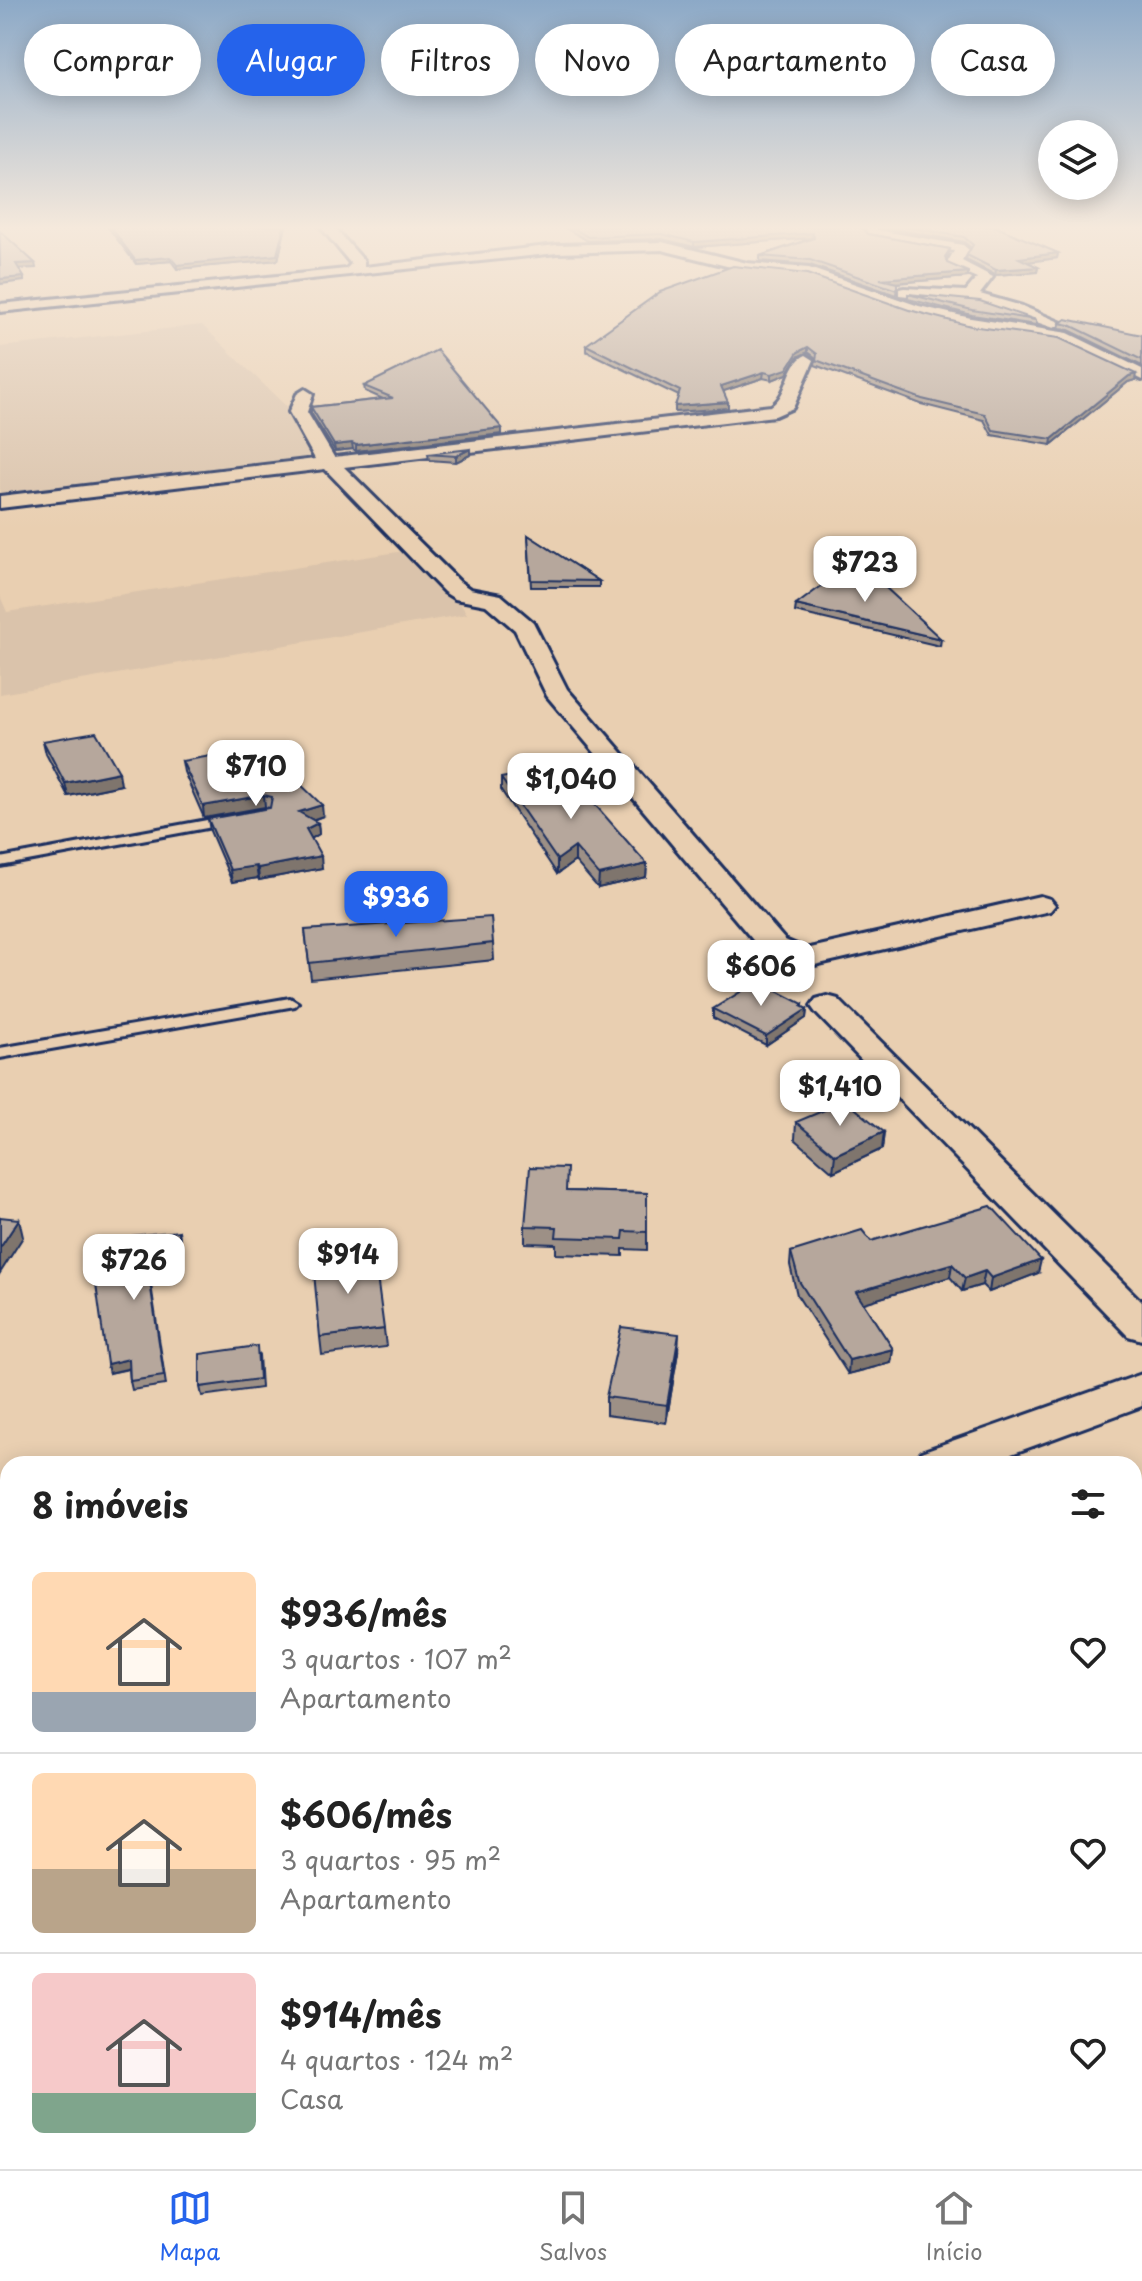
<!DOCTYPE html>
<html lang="pt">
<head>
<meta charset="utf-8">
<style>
	body { margin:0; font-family:"Playpen Sans",sans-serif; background:#f6f6f6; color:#222; height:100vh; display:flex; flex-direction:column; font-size:30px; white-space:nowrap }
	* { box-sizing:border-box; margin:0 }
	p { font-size:26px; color:#767676 }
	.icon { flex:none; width:44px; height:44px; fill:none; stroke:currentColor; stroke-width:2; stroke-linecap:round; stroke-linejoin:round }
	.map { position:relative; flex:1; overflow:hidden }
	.details { position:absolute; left:0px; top:1456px; width:1142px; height:714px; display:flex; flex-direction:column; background:#fff; border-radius:24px 24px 0 0; box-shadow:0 4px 20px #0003 }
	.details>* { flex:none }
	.hud { position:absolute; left:24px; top:24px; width:1094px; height:72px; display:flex; gap:16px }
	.controls { position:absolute; left:1038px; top:120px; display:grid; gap:16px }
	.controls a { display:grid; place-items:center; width:80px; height:80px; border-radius:50%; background:#fff; box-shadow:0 4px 20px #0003; font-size:40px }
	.price { position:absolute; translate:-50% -68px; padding:0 18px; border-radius:16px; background:#fff; color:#222; font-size:26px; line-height:52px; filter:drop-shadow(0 2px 4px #0008) }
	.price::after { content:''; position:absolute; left:50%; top:48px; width:24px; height:18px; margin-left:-12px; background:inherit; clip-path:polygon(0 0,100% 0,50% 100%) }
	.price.selected { background:#2563eb; color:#fff }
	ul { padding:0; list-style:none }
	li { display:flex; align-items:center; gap:24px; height:200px; padding:0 32px }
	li+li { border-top:2px solid #e0e0e0 }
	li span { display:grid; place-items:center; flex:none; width:224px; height:160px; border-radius:12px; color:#555 }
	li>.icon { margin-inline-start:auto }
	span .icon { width:96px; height:96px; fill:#fffc; stroke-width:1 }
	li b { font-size:34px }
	h2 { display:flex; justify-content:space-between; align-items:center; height:96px; padding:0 32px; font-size:34px }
	.chip { padding:0 28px; border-radius:36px; background:#fff; box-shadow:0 4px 20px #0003; font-size:28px; line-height:72px }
	.chip.selected { background:#2563eb; color:#fff }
	.tabs { display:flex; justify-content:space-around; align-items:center; height:112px; border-top:2px solid #e0e0e0; background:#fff; font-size:22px; color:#767676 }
	.tabs a { display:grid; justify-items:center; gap:4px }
	.tabs .selected { color:#2563eb }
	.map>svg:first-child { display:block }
</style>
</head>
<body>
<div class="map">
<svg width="1142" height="2169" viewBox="0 0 1142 2169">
	<rect width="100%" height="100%" fill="#e9cfb1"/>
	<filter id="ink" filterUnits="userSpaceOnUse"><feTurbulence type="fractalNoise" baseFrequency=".0125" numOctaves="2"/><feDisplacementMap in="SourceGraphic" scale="16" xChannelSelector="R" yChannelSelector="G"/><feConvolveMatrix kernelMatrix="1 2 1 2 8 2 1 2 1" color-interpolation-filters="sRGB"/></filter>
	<g filter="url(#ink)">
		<path fill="#dac3ab" d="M202 325 293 413 318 457 308 465 0 504V347Z
			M411 550 450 588 467 614 0 694V596L7 612Z"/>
		<path fill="#a29895" stroke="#6c6e7f" stroke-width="2" d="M1134 1625 1142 1636V1782H1134Z"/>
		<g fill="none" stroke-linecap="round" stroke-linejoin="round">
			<defs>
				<path id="lane" d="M229 816 234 817V823L0 866V858Z
					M290 998 298 1003 295 1006 0 1058V1048Z"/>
				<path id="street" d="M320 226H333L364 261V267L557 245 662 242 747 263 809 268 919 306 971 318 1068 333 1142 369V380L1059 340 971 328 909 312 807 276 747 271 662 250 557 253 0 312V304L346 269 351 264Z
					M864 226H876L877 230 963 245 969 250 962 261 993 277 980 294 1022 306 1062 323 1054 328 980 303 899 295V289L904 288 966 291 977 278 949 266 947 263 954 251 868 236 863 231Z
					M806 355 814 360 793 408 775 416 344 467 460 582 470 589 501 595 533 622 567 689 785 940 806 949 1040 896 1050 899 1055 905 1050 911 806 967 778 962 763 952 547 696 515 630 486 605 455 599 444 592 325 469 0 508V496L315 459 289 412 297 394 305 389 313 394 307 412 334 457 771 406C789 395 787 363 806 355Z
					M827 996 838 999 1142 1302V1340L1128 1336 816 1013 811 1006 816 999Z
					M1142 1374V1406L984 1464H914L921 1452Z
					M8 1757V1805L0 1807V1759Z"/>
			</defs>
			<use href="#lane" stroke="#1b2f5e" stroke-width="6"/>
			<use href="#street" stroke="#1b2f5e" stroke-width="6"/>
			<use href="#lane" fill="#e9cfb1" fill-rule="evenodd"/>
			<use href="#street" fill="#e9cfb1" fill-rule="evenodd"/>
		</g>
		<path fill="#9d9086" stroke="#1b2f5e" stroke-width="2" d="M107 226H286L278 260 177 269 171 261 136 264Z
			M562 226H863L862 227 868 234 950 249 949 253 946 259 947 263 968 277 897 283 896 295 810 265 760 261V256L812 238 694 247 662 239 588 241Z
			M877 226H994L1058 253 1057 258 1027 262 1038 267 1037 272 995 275 966 260 967 255 971 248 964 242Z
			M908 294 1036 320V325L972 315 908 299Z
			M909 310 1135 380 1128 382 1051 445 992 435 984 420 921 404 815 365 816 358 808 352 797 357 787 374 772 380 763 378 723 391 728 408 675 412V406L679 396 586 351V345Z
			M1060 323 1142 335V366L1069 330 1059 329Z
			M364 386 502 428V434L356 451 353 449 335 451 311 413V407L383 399 365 391Z
			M428 454 470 455 456 462 429 460Z
			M528 535 599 581V587H531Z
			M796 605 941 639 940 646 795 612Z
			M43 741 121 785 68 796 46 754Z
			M182 761 323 816 313 820 318 823 319 834 311 839 322 868 259 880 258 878 232 882 210 831 208 819 270 808 265 807 204 818 184 772Z
			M501 778H562L647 864 646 877 598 888 575 861 557 874 501 790Z
			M305 930 493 943 494 960 311 979Z
			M803 1004V1007L807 1009 806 1018 766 1045 713 1018V1009Z
			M796 1122 884 1132 882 1149 833 1172 795 1139Z
			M567 1191 647 1193V1250L623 1249V1256L556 1254V1244L525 1243V1226Z
			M179 1231 180 1240 181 1275 150 1278 166 1385 132 1390 130 1381 129 1369 109 1373 107 1364 131 1251Z
			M871 1241 1038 1273 989 1292 982 1285 962 1291 950 1277 863 1303 893 1349 891 1363 848 1374 797 1295 790 1265 791 1252Z
			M384 1329 386 1347 322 1355 320 1337Z
			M678 1352 666 1423 606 1415V1397Z
			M259 1355 261 1388 202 1396 200 1387Z"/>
		<path fill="#7f756d" stroke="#1b2f5e" stroke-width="2" d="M284 226H286L278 260 177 269V265Z
			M813 233 812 238 694 247V242Z
			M1058 253 1057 258 1019 263V258Z
			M170 257 171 261 136 264 135 260Z
			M35 263 36 268 17 269 16 264Z
			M1038 267 1037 272 995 275 996 270Z
			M968 272V277L880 284V279Z
			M24 277V281L0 284V279Z
			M808 347V352L797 357 787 374 772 380V374L798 352Z
			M764 372 763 378 721 392V386Z
			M1136 374 1135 380 1128 382 1051 445 1052 439 1129 376Z
			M728 402V408L675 412V406Z
			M502 428V434L356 451V445Z
			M352 443 353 449 335 451 334 445Z
			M470 449V455L456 462V456Z
			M119 772 121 785 68 796 65 783Z
			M264 795 265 807 204 818 203 806Z
			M322 805 323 816 300 824 299 812Z
			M318 823 319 834 307 841 306 829Z
			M575 847V861L557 874V860Z
			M321 856 322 868 259 880 258 868Z
			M647 864 646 877 598 888 599 875Z
			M256 866 258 878 232 882 230 870Z
			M803 1004 802 1012 807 1009 806 1018 766 1045V1036Z
			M884 1132 882 1149 833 1172 835 1155Z
			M19 1219 23 1237 0 1273V1248Z
			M179 1231 180 1240 181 1275 179 1266Z
			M1041 1260 1038 1273 989 1292 991 1278Z
			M952 1264 950 1277 854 1306 856 1292Z
			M985 1271 982 1285 962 1291 965 1278Z
			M679 1334 678 1352 666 1423 667 1405Z
			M893 1349 891 1363 848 1374 849 1360Z
			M129 1359 131 1368 109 1373 107 1364Z
			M8 1937V1955L0 1958V1940Z
			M165 2162H192L194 2169H151Z"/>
		<path fill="#b6a79c" stroke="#1b2f5e" stroke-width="2" d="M110 226H284L277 255 177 265 170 257 135 260Z
			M570 226H861L868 234 950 249 945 257 947 263 968 272 880 279 897 283V290L810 260 760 256 814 238 813 233 694 242 662 234 588 237Z
			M901 226H994L1058 253 1019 258 1038 267 996 270 967 255 973 245 964 237Z
			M0 231 35 263 16 264 24 277 0 279Z
			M733 266 807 274 909 310 971 326 1059 338 1136 374 1129 376 1052 439 993 430 985 414 922 399 816 360 817 354 808 347 798 352 787 369 772 374 764 372 721 386 728 402 675 406 680 391 586 345 660 292Z
			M908 294 980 301 1036 320 972 310Z
			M1066 319 1142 335V360L1070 325 1060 323Z
			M437 350 502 428 356 445 352 443 334 445 311 407 393 398 364 386Z
			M470 449 456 456 428 454Z
			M528 535 599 581 531 580Z
			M871 574 941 639 796 605 832 578Z
			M96 732 119 772 65 783 43 741Z
			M262 747 322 805 299 812 318 823 306 829 321 856 258 868 256 866 230 870 208 819 270 808 272 797 264 795 203 806 182 761Z
			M555 768 562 778 571 777 647 864 599 875 575 847 557 860 501 778Z
			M491 917 493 943 309 963 305 930Z
			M758 981 803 1004 801 1006 807 1009 766 1036 713 1009Z
			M846 1101 884 1132 835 1155 796 1122Z
			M530 1167 567 1168 566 1191 647 1193V1232L624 1231 623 1239 556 1237 557 1227 525 1226Z
			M991 1206 1041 1260 991 1278 985 1271 965 1278 952 1264 856 1292 893 1349 849 1360 799 1281 791 1252 862 1230 871 1241Z
			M0 1217 19 1219 0 1248Z
			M179 1231V1266L148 1269 164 1376 130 1381 129 1359 107 1364 92 1255 131 1251 132 1236Z
			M374 1254 384 1329 320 1337 313 1262Z
			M621 1327 679 1334 667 1405 606 1397Z
			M257 1346 259 1379 200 1387V1354Z
			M8 1823V1937L0 1940V1826Z
			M18 2162H165L151 2169H3Z
			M608 2162H640L643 2169H595Z"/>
	</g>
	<linearGradient id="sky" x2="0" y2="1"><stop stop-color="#8ca9c7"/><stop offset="0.43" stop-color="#f5e9dc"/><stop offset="1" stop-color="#f5e9dc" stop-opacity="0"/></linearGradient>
	<rect width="1142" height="529" fill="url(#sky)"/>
</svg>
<div class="controls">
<a><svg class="icon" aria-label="layers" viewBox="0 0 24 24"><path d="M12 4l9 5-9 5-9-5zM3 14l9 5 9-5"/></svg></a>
</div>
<b class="price" style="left:865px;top:604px">$723</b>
<b class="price" style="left:256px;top:808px">$710</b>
<b class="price" style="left:571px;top:821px">$1,040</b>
<b class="price selected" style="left:396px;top:939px">$936</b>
<b class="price" style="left:761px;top:1008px">$606</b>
<b class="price" style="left:840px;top:1128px">$1,410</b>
<b class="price" style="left:348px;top:1296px">$914</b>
<b class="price" style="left:134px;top:1302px">$726</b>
<div class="hud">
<a class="chip">Comprar</a>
<a class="chip selected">Alugar</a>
<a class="chip">Filtros</a>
<a class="chip">Novo</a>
<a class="chip">Apartamento</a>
<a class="chip">Casa</a>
</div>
<section class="details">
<h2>8 imóveis<svg class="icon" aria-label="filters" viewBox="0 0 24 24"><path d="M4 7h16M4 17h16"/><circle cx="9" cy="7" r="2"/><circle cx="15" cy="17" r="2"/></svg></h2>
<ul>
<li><span style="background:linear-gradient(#ffd9b3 75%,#9aa5b1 0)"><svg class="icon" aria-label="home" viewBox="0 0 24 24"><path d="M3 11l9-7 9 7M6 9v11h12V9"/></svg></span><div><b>$936/mês</b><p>3 quartos · 107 m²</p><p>Apartamento</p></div><svg class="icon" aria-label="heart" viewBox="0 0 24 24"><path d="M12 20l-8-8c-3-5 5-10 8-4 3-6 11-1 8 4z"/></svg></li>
<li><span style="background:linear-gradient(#ffd9b3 60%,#b9a48a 0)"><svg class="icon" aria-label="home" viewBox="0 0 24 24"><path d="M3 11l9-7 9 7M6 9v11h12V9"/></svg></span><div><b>$606/mês</b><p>3 quartos · 95 m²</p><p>Apartamento</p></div><svg class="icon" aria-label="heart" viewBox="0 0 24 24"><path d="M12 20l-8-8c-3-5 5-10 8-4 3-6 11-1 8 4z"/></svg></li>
<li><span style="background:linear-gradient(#f6c9c9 75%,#7fa58c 0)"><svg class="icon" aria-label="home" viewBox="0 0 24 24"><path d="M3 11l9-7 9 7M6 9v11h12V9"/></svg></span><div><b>$914/mês</b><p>4 quartos · 124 m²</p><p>Casa</p></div><svg class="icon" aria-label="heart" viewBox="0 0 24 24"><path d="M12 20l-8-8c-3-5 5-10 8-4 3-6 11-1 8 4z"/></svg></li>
</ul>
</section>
</div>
<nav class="tabs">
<a class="selected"><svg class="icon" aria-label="map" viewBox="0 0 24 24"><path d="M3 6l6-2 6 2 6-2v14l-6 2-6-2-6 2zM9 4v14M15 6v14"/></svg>Mapa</a>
<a><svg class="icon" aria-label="saved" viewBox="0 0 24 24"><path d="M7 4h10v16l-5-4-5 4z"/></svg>Salvos</a>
<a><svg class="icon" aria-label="home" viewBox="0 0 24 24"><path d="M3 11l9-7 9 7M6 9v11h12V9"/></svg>Início</a>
</nav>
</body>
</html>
